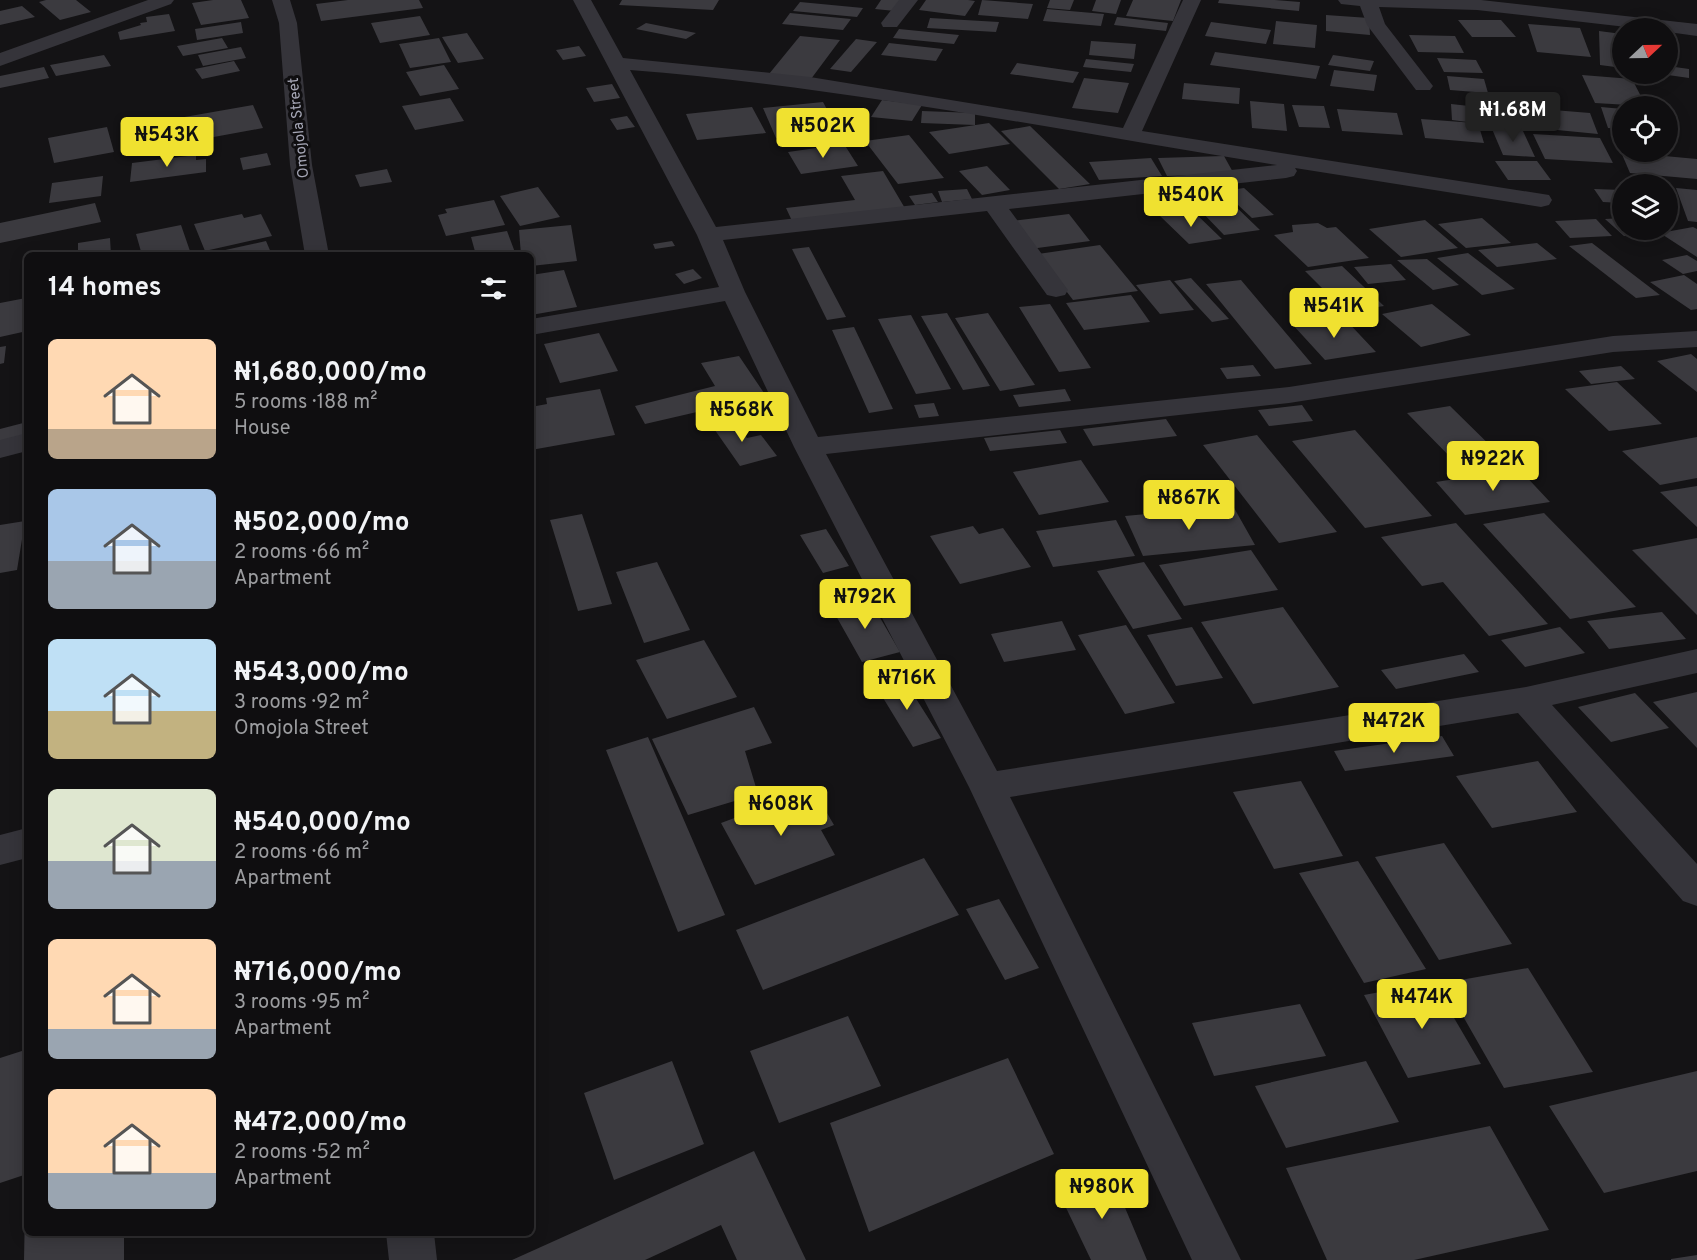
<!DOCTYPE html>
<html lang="en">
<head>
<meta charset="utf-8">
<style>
	body { margin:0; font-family:Overpass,sans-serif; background:#181719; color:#f1f3f6; height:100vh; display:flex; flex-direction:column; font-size:22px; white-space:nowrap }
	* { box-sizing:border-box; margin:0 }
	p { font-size:20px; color:#9b9c9f }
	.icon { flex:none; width:33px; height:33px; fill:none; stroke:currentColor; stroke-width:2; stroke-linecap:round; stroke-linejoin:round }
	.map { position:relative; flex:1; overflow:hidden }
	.side { position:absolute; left:24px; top:252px; width:510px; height:984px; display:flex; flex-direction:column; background:#0f0e10; border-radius:9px; box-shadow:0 3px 15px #0003,0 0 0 2px #2f2e30 }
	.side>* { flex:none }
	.needle { width:39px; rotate:68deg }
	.controls { position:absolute; left:1612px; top:18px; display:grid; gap:12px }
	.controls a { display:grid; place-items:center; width:66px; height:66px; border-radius:50%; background:#0f0e10; box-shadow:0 3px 15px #0003,0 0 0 2px #2f2e30; font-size:30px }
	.price { position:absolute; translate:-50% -51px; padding:0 14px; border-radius:6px; background:#f0e130; color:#111; font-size:20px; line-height:39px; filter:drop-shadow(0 2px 3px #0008) }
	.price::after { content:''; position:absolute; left:50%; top:36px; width:18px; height:14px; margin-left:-9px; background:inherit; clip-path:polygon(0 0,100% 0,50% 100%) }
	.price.on { background:#222; color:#fff }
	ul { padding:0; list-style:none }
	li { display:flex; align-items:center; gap:18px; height:150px; padding:0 24px }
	li span { display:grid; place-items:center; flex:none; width:168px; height:120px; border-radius:9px; color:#555 }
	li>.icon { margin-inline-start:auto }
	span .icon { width:72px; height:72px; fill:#fffc; stroke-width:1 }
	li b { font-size:26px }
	h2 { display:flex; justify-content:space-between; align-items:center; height:72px; padding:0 24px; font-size:26px }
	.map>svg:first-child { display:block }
</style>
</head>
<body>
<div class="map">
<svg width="1697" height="1260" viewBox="0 0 1697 1260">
	<rect width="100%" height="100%" fill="#141315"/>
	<path fill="#3b3a3f" d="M46 0H76L91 12 60 20 39 2Z
		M213 0H241L249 18 201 25 192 3Z
		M348 0H419L423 8 321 21 316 4Z
		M622 0H719L713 10 619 5Z
		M881 0H902L895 11 875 9Z
		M926 0H968L975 1 965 16 919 10Z
		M982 0 1033 4 1028 19 978 15Z
		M1050 0H1074L1070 10 1047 8Z
		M1096 0H1121L1116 14 1092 11Z
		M1133 0H1181L1173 21 1126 16Z
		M1219 0H1275L1300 2 1299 11 1218 3Z
		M800 2 863 8 857 17 793 11Z
		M22 6 35 17 0 25V11Z
		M1047 9 1104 14 1101 26 1043 21Z
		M790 13 851 19 843 30 782 24Z
		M169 14 175 31 120 40 118 32 141 25 140 23 147 22 146 17Z
		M1326 15 1369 18 1370 35 1326 31Z
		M420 16 430 35 380 43 371 23Z
		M1117 17 1168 23 1166 31 1114 25Z
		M930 18 999 22 996 32 927 28Z
		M1458 20H1501L1516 37H1472Z
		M1276 21 1317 25 1315 48 1273 44Z
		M241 22 243 33 197 40 195 29Z
		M1211 22 1271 30 1266 44 1205 36Z
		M646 23 696 33 686 39 636 29Z
		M1528 24 1580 28 1591 57 1537 52Z
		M899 29 959 35 954 44 893 38Z
		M1599 31 1622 34 1623 68 1600 65Z
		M467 33 484 59 458 63 442 37Z
		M1409 35 1455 36 1464 53 1418 52Z
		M800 36 840 40 811 79 769 74Z
		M222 38 228 48 183 56 177 46Z
		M439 38 451 62 410 68 399 44Z
		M856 39 877 42 851 72 830 69Z
		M1091 41 1136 44 1134 59 1089 55Z
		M889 43 943 49 936 61 881 55Z
		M579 46 586 56 563 60 556 50Z
		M241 47 246 58 203 66 198 55Z
		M1215 52 1320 66 1316 79 1210 65Z
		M104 55 111 66 56 76 50 65Z
		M1333 55 1374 61 1370 71 1328 65Z
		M1437 58 1476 60 1483 73 1444 72Z
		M1086 59 1134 64 1131 72 1083 67Z
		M234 61 240 71 202 79 195 69Z
		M1017 63 1079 72 1073 83 1010 74Z
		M444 65 459 89 420 96 406 72Z
		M1668 66 1689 69V78L1668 75Z
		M44 67 49 78 0 88V76Z
		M1334 70 1377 75 1374 91 1330 86Z
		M1582 75 1632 79 1646 106 1595 103Z
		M1447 76 1484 79 1488 93 1450 90Z
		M1084 78 1129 83 1118 113 1072 108Z
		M1184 83 1240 88 1239 104 1182 99Z
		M612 84 620 98 594 102 586 88Z
		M450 98 464 121 415 130 402 106Z
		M882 100 922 105 912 121 871 117Z
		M1250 101 1284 104 1287 131 1252 128Z
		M823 102 839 132 776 138 763 108Z
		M1451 104 1506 110 1507 126 1478 123 1484 143 1425 138 1421 119 1475 123 1452 120Z
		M253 105 263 128 181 143 173 119Z
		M1292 105 1324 106 1330 128 1299 127Z
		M752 107 766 133 697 140 686 114Z
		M1601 107 1623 109V129L1608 128Z
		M1337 109 1397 113 1403 135 1342 131Z
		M1541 109 1590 113 1598 134 1547 129Z
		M922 111 975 113V125L921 123Z
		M627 116 635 127 617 130 610 119Z
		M989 123 1010 144 949 154 929 132Z
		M1030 126 1090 184 1059 189 1001 131Z
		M107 127 114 152 54 163 48 138Z
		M1492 129 1523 131 1535 157 1503 155Z
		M1533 134 1600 138 1613 163 1545 159Z
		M909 135 944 178 898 184 865 141Z
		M844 144 858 166 801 174 788 152Z
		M1621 152 1697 159V179L1630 173Z
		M267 153 271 165 243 170 240 158Z
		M196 155V160L206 159V172L130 182 132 163Z
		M1224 156 1234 174 1167 176 1158 158Z
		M1151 158 1162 176 1099 180 1089 162Z
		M1495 161H1537L1551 180H1508Z
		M987 166 1010 190 982 195 959 171Z
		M387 169 392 182 360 187 355 175Z
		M883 171 906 210 793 223 786 208 855 200 841 176Z
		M103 176 101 196 49 203 52 183Z
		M538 187 560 217 520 226 500 196Z
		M1244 188 1274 215 1252 218 1223 191Z
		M1676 188 1697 190V222L1688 221Z
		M967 189 972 199 942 202 938 191Z
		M1594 189 1623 190V203L1603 202Z
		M1206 190 1216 201 1190 204 1181 193Z
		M932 193 938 202 915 205 909 196Z
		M494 200 505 225 446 236 438 215 447 213 445 209Z
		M1231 202 1260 230 1224 235 1197 207Z
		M95 203 101 222 0 243V223Z
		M1193 211 1222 239 1189 244 1160 216Z
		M242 214 244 218 261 214 272 236 205 251 194 224Z
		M1069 214 1090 241 1030 249 1011 221Z
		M1482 218 1511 243 1466 248 1438 224Z
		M1623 218V230H1648L1653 234 1624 236 1605 219Z
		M1596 219 1612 236 1570 238 1555 221Z
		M1425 220 1458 248 1401 257 1369 229Z
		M1318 223 1327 228 1336 227 1369 258 1308 267 1274 235 1293 232 1292 225Z
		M181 225 191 254 142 255 136 234Z
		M571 225 577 261 531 266V255H521L519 230Z
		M1693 227 1697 229V257L1660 233Z
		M507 231 516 255H476L471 237Z
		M110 238 111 255H78V243Z
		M266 241 272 255H207V254Z
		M672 241 675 246 655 249 653 244Z
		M1537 243 1557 259 1497 267 1478 250Z
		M1592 243 1660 295 1636 298 1569 246Z
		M1100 245 1138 291 1073 300 1038 254Z
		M809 247 846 317 827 320 792 249Z
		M1468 253 1515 289 1482 295 1437 258Z
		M1687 255 1697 261V271L1683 274 1662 260Z
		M1427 259 1459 285 1433 290 1397 260Z
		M1391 264 1406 280 1368 284 1354 267Z
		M1342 266 1384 306 1346 312 1305 271Z
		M693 269 702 278 684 284 675 274Z
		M564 270 577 307 531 315V275Z
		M1684 275 1697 284V309L1691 310 1650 282Z
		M1191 278 1229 319 1212 322 1174 281Z
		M1170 280 1194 310 1160 314 1136 285Z
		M1241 280 1312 364 1275 369 1206 284Z
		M1131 295 1150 322 1084 330 1066 303Z
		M26 298 27 331 0 337V303Z
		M1050 304 1091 368 1059 372 1019 307Z
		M1432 304 1471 335 1421 347 1382 314Z
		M947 313 990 386 963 390 921 316Z
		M988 313 1035 385 1000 391 955 318Z
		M911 315 951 389 916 394 878 319Z
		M1343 317 1376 352 1325 360 1293 325Z
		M854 327 893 409 869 413 832 330Z
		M599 333 618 371 560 383 544 344Z
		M6 346 4 363 0 364V347Z
		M1691 354 1697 359V392L1657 361Z
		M739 356 766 396 645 424 635 406 715 386 701 363Z
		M1253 365 1261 376 1227 379 1220 368Z
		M1621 366 1635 379 1591 384 1579 371Z
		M1617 382 1662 424 1609 431 1565 389Z
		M600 389 615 435 531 450V407L547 404 546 398Z
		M1065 389 1071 401 1019 407 1013 395Z
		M934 403 939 416 919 418 914 405Z
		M1302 405 1313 421 1269 426 1258 410Z
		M1450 406 1506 461 1462 469 1407 413Z
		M732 417 747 438 761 435 777 456 740 466 710 423Z
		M1166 419 1177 436 1093 446 1083 429Z
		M27 422V436L0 443V429Z
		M1060 430 1067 443 990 451 984 438Z
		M1355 430 1432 516 1365 528 1292 441Z
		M1257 435 1337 532 1279 543 1203 445Z
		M1697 437V478L1660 485 1622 451Z
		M1081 460 1109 502 1039 515 1013 472Z
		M1519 469 1550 502 1465 515 1436 482Z
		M1697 486V527L1660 492Z
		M1233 506 1255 545 1143 556 1125 516Z
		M1544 513 1636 607 1570 619 1483 524Z
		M582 514 612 604 578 611 550 520Z
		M1116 520 1135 556 1053 567 1036 531Z
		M25 521 17 570 0 573V525Z
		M1456 523 1548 624 1489 636 1443 582 1422 586 1381 537Z
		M973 526 979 534 1003 528 1031 567 960 584 930 536Z
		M826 529 849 566 823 573 800 535Z
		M1697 538V615L1632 550Z
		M1251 550 1278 590 1184 606 1159 565Z
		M657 562 690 630 644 643 616 572Z
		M1144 562 1182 619 1133 629 1097 571Z
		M868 597 900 652 862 662 831 607Z
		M1283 607 1339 687 1253 704 1201 622Z
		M1662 612 1686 639 1609 649 1587 621Z
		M1062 621 1076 650 1004 662 991 634Z
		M1126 625 1175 703 1125 714 1078 635Z
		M1192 627 1223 678 1176 686 1147 635Z
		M1560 627 1585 653 1525 667 1501 640Z
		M704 640 737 697 667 719 636 660Z
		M1464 654 1479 672 1396 689 1381 670Z
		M901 675 941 738 913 747 874 683Z
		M1697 692V748L1653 702Z
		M1635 693 1669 728 1611 742 1578 707Z
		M754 707 772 743 745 751 758 794 688 815 652 739Z
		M1442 736 1454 756 1345 771 1334 751Z
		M648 737 725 915 678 932 606 750Z
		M1538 761 1577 812 1492 828 1456 776Z
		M1301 781 1343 856 1274 869 1233 792Z
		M813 789 834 825 821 830 835 855 755 885 721 823Z
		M1444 843 1512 944 1439 960 1375 857Z
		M924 858 959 915 763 990 736 930Z
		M1358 861 1426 969 1364 983 1299 873Z
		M999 899 1039 968 1005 980 966 909Z
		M1528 968 1593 1072 1504 1088 1444 983Z
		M1433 982 1481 1064 1408 1078 1364 995Z
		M1300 1004 1326 1056 1214 1076 1192 1023Z
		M848 1016 881 1086 779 1123 750 1051Z
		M25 1050 24 1175 0 1183V1058Z
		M1008 1058 1054 1154 869 1232 830 1123Z
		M672 1061 704 1144 614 1180 584 1093Z
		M1366 1061 1399 1122 1286 1148 1255 1086Z
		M1697 1071V1171L1604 1193 1549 1106Z
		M1490 1126 1549 1230 1414 1260H1327L1286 1168Z
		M754 1151 806 1260H737L721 1225 645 1260H512Z
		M1110 1172 1147 1260H1091L1058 1191Z
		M25 1209 27 1233H124V1260H24Z
		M1697 1255V1260H1671V1259Z"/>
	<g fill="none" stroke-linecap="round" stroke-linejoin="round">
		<path fill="#35343a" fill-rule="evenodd" d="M148 0H174L171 4 0 66V53Z
			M272 0H290L297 23 312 165 329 255H305L290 165 279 23Z
			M573 0H591L623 58 810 77 1123 128 1183 0H1201L1142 131 1549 195 1552 200 1549 205 1541 207 1295 168 1297 171 1294 176 1286 178 1009 209 1068 290 1065 295 1056 297 1047 295 987 211 723 240 745 292 818 437 1289 387 1613 336 1697 331V347L1613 352 1289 403 826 454 997 771 1526 687 1697 649V673L1552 705 1697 864V906L1683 901 1518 713 1010 797 1241 1260H1192L969 787 794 447 725 301 531 335V319L719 287 697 235ZM630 70C847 87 1061 131 1277 165L716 227Z
			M899 0H918L897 27H883L881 23Z
			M1338 0H1481L1697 24V36L1668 32V28H1635L1477 10 1379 7 1385 24 1433 86 1430 90H1416L1367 25 1360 6 1341 4Z
			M27 433V451L0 458V440Z
			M27 828V858L0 865V835Z
			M386 1233H434L437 1260H389Z"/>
	</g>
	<g text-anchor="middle" stroke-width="6" stroke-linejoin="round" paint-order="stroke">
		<g font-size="15" fill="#a5a6b5" stroke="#0f0e10">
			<text transform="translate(298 128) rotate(-96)" y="5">Omojola Street</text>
		</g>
	</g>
</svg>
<div class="controls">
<a><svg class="needle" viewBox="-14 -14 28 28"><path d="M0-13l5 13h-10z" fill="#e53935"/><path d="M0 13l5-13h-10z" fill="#9b9c9f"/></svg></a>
<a><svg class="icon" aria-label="locate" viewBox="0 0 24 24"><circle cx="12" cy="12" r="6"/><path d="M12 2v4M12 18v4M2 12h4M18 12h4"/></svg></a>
<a><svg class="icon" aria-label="layers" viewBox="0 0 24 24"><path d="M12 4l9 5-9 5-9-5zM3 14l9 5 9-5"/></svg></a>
</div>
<b class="price on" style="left:1513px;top:143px">₦1.68M</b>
<b class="price" style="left:823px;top:159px">₦502K</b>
<b class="price" style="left:167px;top:168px">₦543K</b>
<b class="price" style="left:1191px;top:228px">₦540K</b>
<b class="price" style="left:1334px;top:339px">₦541K</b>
<b class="price" style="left:742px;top:443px">₦568K</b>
<b class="price" style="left:1493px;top:492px">₦922K</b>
<b class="price" style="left:1189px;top:531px">₦867K</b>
<b class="price" style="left:865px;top:630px">₦792K</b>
<b class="price" style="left:907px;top:711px">₦716K</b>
<b class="price" style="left:1394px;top:754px">₦472K</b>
<b class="price" style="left:781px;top:837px">₦608K</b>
<b class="price" style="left:1422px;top:1030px">₦474K</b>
<b class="price" style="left:1102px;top:1220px">₦980K</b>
<section class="side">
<h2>14 homes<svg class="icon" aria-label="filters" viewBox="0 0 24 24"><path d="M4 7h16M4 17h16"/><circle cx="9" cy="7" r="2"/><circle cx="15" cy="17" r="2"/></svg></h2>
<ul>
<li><span style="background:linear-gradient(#ffd9b3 75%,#b9a48a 0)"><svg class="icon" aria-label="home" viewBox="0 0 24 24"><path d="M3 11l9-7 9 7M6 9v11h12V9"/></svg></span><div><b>₦1,680,000/mo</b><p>5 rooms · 188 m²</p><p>House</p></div></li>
<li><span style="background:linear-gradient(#a9c7e8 60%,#9aa5b1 0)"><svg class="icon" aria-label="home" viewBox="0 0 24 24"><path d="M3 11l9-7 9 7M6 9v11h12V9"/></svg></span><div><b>₦502,000/mo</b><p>2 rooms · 66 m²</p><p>Apartment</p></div></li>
<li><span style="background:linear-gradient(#bfe0f5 60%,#c2b280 0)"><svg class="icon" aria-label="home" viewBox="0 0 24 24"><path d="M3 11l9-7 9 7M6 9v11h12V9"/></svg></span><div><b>₦543,000/mo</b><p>3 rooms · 92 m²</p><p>Omojola Street</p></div></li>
<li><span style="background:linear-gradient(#dfe7d0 60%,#9aa5b1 0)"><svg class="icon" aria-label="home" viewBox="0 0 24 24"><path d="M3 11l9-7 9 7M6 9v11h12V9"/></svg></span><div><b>₦540,000/mo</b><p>2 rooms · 66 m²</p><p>Apartment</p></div></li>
<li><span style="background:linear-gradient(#ffd9b3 75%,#9aa5b1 0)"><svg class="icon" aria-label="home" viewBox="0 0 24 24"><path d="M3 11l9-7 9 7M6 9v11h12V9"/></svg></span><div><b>₦716,000/mo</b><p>3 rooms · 95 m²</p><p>Apartment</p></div></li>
<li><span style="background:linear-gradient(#ffd9b3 70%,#9aa5b1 0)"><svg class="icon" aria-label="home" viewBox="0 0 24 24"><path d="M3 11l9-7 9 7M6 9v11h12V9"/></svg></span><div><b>₦472,000/mo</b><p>2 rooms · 52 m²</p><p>Apartment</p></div></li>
</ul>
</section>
</div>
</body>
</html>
